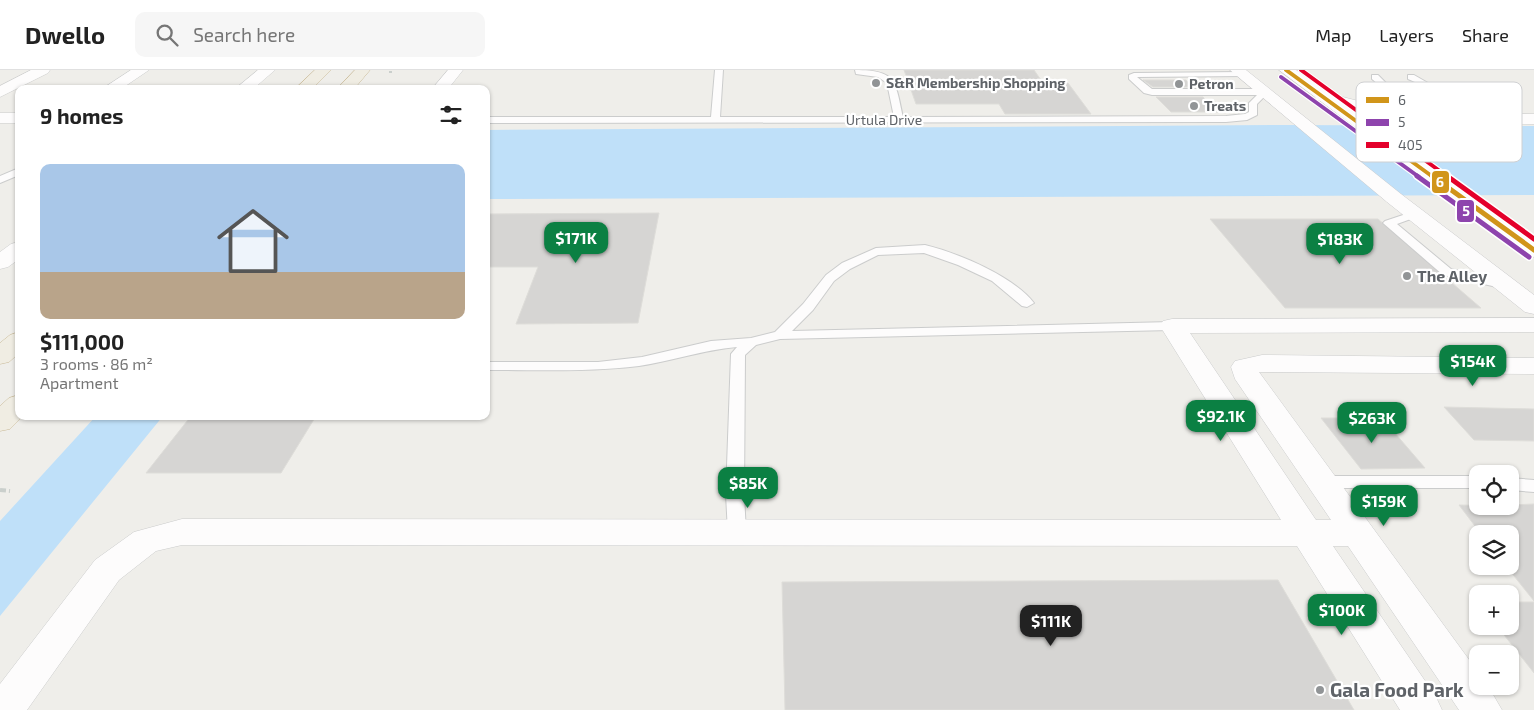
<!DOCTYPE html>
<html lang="en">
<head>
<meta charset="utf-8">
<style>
	body { margin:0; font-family:"Exo 2",sans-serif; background:#f6f6f6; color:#222; height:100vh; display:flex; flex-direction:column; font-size:19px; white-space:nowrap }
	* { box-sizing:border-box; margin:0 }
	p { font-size:16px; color:#767676 }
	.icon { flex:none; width:28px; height:28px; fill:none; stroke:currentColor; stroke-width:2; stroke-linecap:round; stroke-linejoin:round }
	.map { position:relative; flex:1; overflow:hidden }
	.panel { position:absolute; left:15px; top:15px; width:475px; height:335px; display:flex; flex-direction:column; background:#fff; border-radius:10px; box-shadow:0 1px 4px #0004 }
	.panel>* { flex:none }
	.tools { position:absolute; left:1469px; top:395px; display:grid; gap:10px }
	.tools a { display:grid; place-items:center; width:50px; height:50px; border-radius:10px; background:#fff; box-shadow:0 1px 4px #0004; font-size:25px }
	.price { position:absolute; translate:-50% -42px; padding:0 11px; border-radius:10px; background:#0b8043; color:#fff; font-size:16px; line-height:32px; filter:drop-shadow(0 1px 2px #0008) }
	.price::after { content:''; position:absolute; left:50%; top:30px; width:15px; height:11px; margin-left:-8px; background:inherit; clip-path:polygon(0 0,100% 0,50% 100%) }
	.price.on { background:#222; color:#fff }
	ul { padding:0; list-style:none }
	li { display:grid; align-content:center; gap:10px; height:265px; padding:0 25px }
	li+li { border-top:1px solid #e0e0e0 }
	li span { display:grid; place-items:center; height:155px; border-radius:10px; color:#555 }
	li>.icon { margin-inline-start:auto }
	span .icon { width:90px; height:90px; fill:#fffc; stroke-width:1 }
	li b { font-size:21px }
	h2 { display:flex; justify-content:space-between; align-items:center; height:60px; padding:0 25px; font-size:21px }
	header { display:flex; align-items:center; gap:30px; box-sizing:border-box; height:70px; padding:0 25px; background:#fff; border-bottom:1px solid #e0e0e0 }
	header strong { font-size:24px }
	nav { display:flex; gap:28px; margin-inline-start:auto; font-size:18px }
	.search { width:350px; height:45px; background:#f6f6f6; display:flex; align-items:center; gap:12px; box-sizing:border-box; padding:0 18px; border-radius:10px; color:#767676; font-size:19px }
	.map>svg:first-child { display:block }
</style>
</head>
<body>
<header>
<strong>Dwello</strong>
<div class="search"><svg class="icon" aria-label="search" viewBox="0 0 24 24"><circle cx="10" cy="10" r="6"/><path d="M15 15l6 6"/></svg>Search here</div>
<nav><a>Map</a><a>Layers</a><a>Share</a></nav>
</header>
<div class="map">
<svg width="1534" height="640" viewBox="0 0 1534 640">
	<rect width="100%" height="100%" fill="#efeeea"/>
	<path fill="#bfe0f9" d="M1286 55 1534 56V125L486 129V60Z
		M96 346H163L0 546V451Z"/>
	<path fill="#d6d5d3" stroke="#deddd9" d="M904 0H1034L1043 13H1068L1091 44H1005L999 34H916Z
		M1143 10H1186L1193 17H1153Z
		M1156 27H1203L1218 42H1171Z
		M659 143 638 253 516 254 538 197H486V144Z
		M1210 149H1378L1481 238H1285Z
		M1444 337 1534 339V371L1474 370Z
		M191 346H316L281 403H146Z
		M1321 348H1382L1425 398 1361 399Z
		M1534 434V531L1506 496H1510V464H1481L1459 435 1510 436V435Z
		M1278 510 1354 640H785L782 512Z
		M1510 532H1534V603L1497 556H1510Z"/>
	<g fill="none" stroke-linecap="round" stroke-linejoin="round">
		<defs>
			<path id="lane" d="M715 0H723L720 47H894L887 13 878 7 856 4 855 0C897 0 895 11 903 47L1226 46 1245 44 1249 42V33L1257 25H1152L1144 23 1129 9V5L1134 3 1242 2 1246 4 1245 6 1137 7 1152 19H1265L1269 22 1257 34V45L1247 50 1226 52 486 53V47H711Z
				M1372 5H1378L1386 13 1379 15 1372 9Z
				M1408 5H1414L1428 13 1424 16 1408 9Z
				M1393 17 1400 21V25C1395 26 1392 24 1389 20Z
				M19 98V105L0 113V106Z
				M1415 141 1419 142 1421 144 1419 146 1397 154 1451 199 1511 212 1512 215 1511 218 1506 219 1443 205 1383 153 1385 151Z
				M925 175C958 183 1013 206 1034 233L1027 237 1022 236 992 211 958 195 924 183 878 185 850 199 834 211 813 240 792 261 1172 252 1179 256 1172 260 780 269 756 275 745 285 744 424 746 463 743 468 737 470 731 468 728 463 726 424 731 284 737 277C702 280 673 291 639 296 589 302 537 300 486 300V292H598L642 287 711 271 751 268 775 262 803 234 826 205 842 193 876 178Z
				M1321 406H1478V418H1321L1315 416 1313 412 1315 408Z
				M1510 408 1534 410V422L1510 420Z"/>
			<path id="street" d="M31 0H50L48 3 0 27V16Z
				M131 0H149L121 19H102Z
				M258 0H275L253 19H235Z
				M448 0H463L448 19H432Z
				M1323 22 1382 37 1427 43 1534 44V54L1427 53 1382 47 1317 30 1315 27 1317 24Z
				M0 43H19V53H0Z
				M19 172V189L8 197 0 199V182L11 174Z
				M1534 248V262L1190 263 1316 450H1331L1235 309 1231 297 1235 291 1262 285 1534 288V304L1259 302 1478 602V616H1488L1502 640H1459L1348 476H1333L1436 627 1442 640H1400L1297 476 182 475 156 481 119 510 27 640H0V614L95 490 134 462 182 449 1281 450 1160 256 1163 251 1172 249Z"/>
			<path id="secondary" d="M1230 0H1246L1401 124 1534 225V244L1525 242 1387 132Z
				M1279 0H1296L1534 170V187L1526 185Z"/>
			<path id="highway" d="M315 0H331L312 19H295Z
				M355 0H370L354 19H337Z
				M19 262V283L9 292 0 294V273L10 265Z
				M19 325V346H23L10 359 0 361V336L9 328Z"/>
		</defs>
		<use href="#lane" stroke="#cbcccc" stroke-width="2"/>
		<use href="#street" stroke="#cbcccc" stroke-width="1"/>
		<use href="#secondary" stroke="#cacacb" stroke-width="1"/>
		<use href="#highway" stroke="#c8b996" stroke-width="1"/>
		<path stroke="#cacfcc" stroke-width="2" stroke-dasharray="3 1" stroke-linecap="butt" d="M389 2H393"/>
		<path stroke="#cacfcc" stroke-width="4" stroke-dasharray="6 3" stroke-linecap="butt" d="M0 420 10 421"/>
		<use href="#lane" fill="#fdfcfc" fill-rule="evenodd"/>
		<use href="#street" fill="#fdfcfc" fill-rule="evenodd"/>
		<use href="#secondary" fill="#fdfcfc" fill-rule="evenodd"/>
		<use href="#highway" fill="#f0ede3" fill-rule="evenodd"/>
		<defs>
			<path id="bus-1-far1" d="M1286 0 1433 107"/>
			<path id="bus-1" d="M1432 106 1534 180"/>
			<path id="bus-2-far1" d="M1281 7 1419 107"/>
			<path id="bus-2" d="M1417 106 1529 187"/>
			<path id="bus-3-far1" d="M1301 0 1448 107"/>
			<path id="bus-3" d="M1447 106 1534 169"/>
		</defs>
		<use href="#bus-1-far1" stroke="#fff" stroke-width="6"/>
		<use href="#bus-1" stroke="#fff" stroke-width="8"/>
		<use href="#bus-2-far1" stroke="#fff" stroke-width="6"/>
		<use href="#bus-2" stroke="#fff" stroke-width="8"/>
		<use href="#bus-3-far1" stroke="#fff" stroke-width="6"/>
		<use href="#bus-3" stroke="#fff" stroke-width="8"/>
		<use href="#bus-1-far1" stroke="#d1951a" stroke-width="4"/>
		<use href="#bus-1" stroke="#d1951a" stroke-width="5"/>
		<use href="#bus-2-far1" stroke="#8e44ad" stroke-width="4"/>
		<use href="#bus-2" stroke="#8e44ad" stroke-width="5"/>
		<use href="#bus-3-far1" stroke="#e4002b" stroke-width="4"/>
		<use href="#bus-3" stroke="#e4002b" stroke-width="5"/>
	</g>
	<g fill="#919496" stroke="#fff" stroke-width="2">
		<circle cx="876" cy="13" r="5"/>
		<circle cx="1179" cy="14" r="5"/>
		<circle cx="1194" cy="36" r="5"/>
		<circle cx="1407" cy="206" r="5"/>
		<circle cx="1320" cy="620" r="5"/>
	</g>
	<g text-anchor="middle" stroke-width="4.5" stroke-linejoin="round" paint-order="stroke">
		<g font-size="14" font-weight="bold" fill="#5f6368" stroke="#fff" text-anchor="start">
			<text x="886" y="18">S&amp;R Membership Shopping</text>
			<text x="1189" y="19">Petron</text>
			<text x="1204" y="41">Treats</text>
		</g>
		<g font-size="14" fill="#5f6368" stroke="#fff">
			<text x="884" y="55">Urtula Drive</text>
		</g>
		<g font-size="16" font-weight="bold" fill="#5f6368" stroke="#fff" text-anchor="start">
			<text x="1417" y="212">The Alley</text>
		</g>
		<g font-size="19" font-weight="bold" fill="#5f6368" stroke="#fff" text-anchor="start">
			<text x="1330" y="627">Gala Food Park</text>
		</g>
	</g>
	<rect x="1356" y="12" width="166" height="80" rx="8" fill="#fff" stroke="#cfd0d2" stroke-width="1"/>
	<rect x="1366" y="27" width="23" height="6" fill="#d1951a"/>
	<rect x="1366" y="49" width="23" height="7" fill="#8e44ad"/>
	<rect x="1366" y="72" width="23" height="6" fill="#e4002b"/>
	<g font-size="14" fill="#5f6368">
		<text x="1398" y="35">6</text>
		<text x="1398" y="57">5</text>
		<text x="1398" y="80">405</text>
	</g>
	<g stroke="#fff" stroke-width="2">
		<rect x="1431" y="100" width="19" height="24" rx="5" fill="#d1951a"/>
		<rect x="1456" y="129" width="19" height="24" rx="5" fill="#8e44ad"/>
	</g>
	<g font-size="14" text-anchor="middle" font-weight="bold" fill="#fff">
		<text x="1440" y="117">6</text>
		<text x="1466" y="146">5</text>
	</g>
</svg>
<div class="tools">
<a><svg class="icon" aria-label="locate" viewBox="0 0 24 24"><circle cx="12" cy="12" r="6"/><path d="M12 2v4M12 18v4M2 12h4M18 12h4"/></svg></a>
<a><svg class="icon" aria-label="layers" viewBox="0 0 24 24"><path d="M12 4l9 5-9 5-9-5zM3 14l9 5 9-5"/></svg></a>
<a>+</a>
<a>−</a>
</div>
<b class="price" style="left:576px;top:194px">$171K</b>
<b class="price" style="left:1340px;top:195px">$183K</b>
<b class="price" style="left:1473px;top:317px">$154K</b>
<b class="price" style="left:1221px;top:372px">$92.1K</b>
<b class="price" style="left:1372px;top:374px">$263K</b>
<b class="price" style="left:748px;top:439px">$85K</b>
<b class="price" style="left:1384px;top:457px">$159K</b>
<b class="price" style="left:1342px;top:566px">$100K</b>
<b class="price on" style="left:1051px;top:577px">$111K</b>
<section class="panel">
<h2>9 homes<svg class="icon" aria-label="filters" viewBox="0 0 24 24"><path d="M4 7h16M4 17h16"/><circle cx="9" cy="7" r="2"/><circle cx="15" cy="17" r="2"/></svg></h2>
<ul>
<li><span style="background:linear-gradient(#a9c7e8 70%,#b9a48a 0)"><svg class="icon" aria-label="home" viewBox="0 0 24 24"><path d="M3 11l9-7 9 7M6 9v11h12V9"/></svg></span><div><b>$111,000</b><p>3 rooms · 86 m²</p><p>Apartment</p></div></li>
</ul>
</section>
</div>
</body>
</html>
